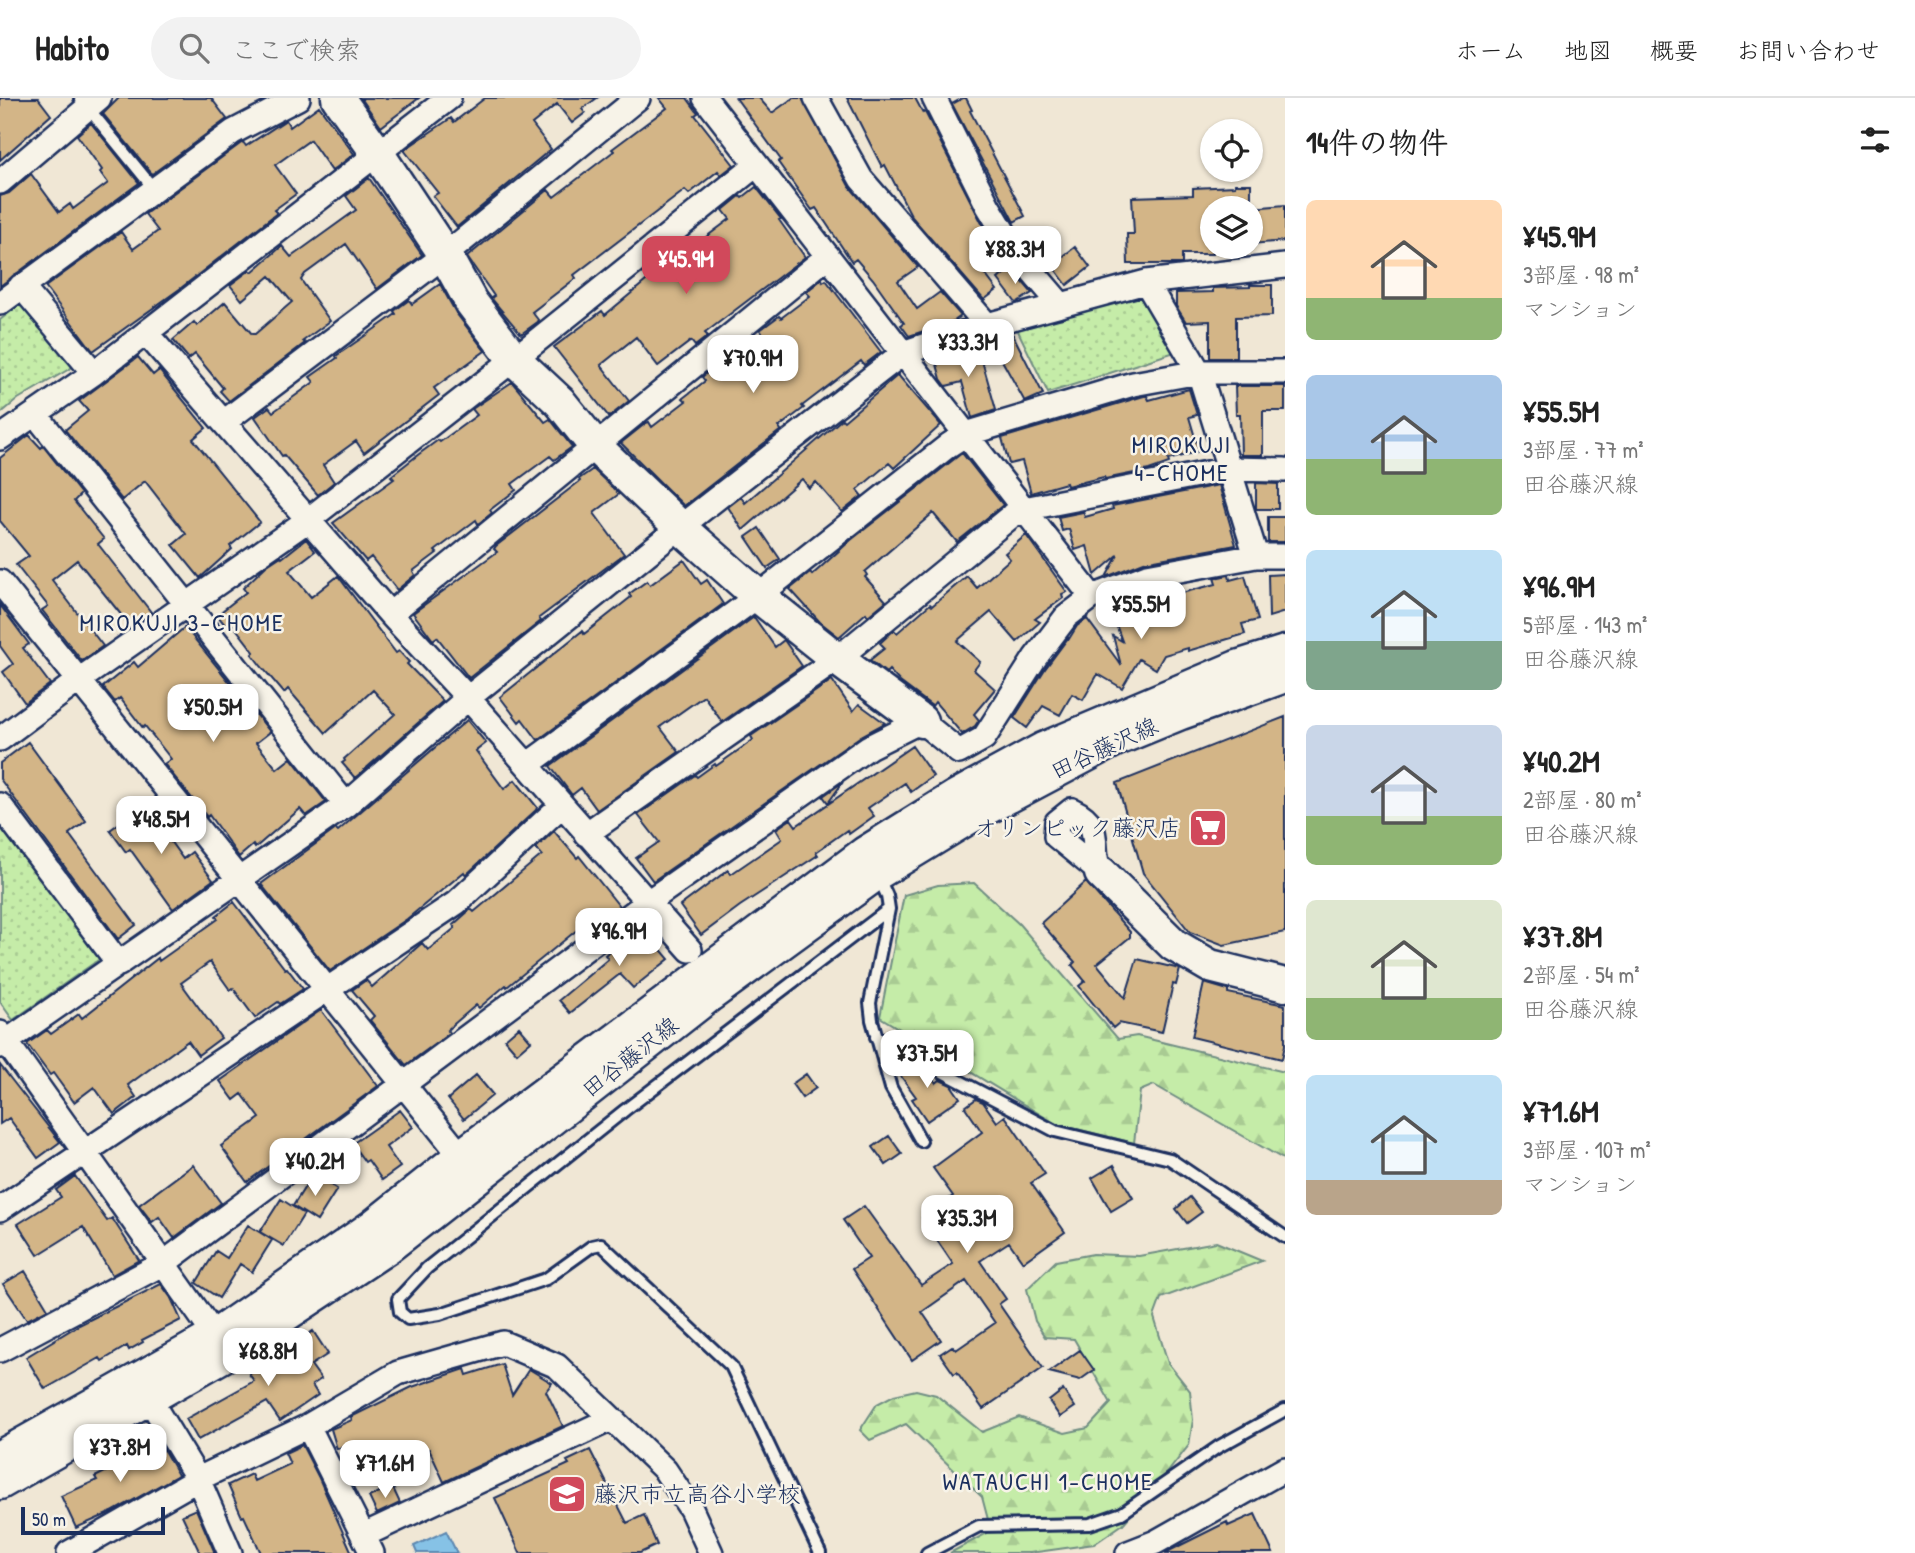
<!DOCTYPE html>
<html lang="ja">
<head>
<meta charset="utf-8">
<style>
	body { margin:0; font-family:"Patrick Hand","Klee One",sans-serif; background:#f2f2f2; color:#222; height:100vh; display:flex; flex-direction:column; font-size:26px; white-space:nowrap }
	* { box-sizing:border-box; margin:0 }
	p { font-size:23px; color:#767676 }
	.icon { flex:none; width:38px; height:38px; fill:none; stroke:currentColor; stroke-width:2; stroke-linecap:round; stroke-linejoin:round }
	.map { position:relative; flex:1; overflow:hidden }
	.drawer { display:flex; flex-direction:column; background:#fff; width:630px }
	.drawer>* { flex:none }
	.tools { position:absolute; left:1200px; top:21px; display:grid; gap:14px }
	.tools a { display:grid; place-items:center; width:63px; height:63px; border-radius:50%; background:#fff; box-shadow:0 2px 5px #0004; font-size:35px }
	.scale { position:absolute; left:21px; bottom:18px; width:144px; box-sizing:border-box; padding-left:7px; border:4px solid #1b2f5e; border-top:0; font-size:19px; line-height:24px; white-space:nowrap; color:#1b2f5e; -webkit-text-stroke:5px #f7f3e8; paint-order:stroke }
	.price { position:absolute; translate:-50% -60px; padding:0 16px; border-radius:14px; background:#fff; color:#222; font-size:23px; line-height:46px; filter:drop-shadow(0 2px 4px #0008) }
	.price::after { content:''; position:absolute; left:50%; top:42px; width:21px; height:16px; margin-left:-10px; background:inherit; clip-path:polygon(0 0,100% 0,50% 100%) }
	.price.current { background:#d1495b; color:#fff }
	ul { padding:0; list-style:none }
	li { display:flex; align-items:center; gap:21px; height:175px; padding:0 21px }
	li span { display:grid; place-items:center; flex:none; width:196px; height:140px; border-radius:10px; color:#555 }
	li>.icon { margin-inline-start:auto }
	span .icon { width:84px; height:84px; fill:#fffc; stroke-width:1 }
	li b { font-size:30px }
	h2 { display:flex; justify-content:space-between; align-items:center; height:84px; padding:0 21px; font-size:30px }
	header { display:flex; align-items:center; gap:42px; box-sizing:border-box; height:98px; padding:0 35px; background:#fff; border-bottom:2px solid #e0e0e0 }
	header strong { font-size:33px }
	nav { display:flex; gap:38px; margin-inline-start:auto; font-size:24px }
	.search { width:490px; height:63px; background:#f2f2f2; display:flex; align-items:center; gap:18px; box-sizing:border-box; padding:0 24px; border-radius:38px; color:#767676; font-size:26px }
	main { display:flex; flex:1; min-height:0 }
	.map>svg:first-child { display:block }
</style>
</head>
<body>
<header>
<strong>Habito</strong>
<div class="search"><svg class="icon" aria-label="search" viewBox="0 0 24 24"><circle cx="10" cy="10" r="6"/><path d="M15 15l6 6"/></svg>ここで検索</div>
<nav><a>ホーム</a><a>地図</a><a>概要</a><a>お問い合わせ</a></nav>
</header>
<main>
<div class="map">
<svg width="1285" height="1455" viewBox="0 0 1285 1455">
	<defs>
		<pattern id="grass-dots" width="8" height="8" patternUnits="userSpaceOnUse" patternTransform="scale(1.75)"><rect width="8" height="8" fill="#c5eca8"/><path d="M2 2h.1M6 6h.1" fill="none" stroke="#a9cb93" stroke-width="1.8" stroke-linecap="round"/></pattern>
		<pattern id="forest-firs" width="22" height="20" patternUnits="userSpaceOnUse" patternTransform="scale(1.75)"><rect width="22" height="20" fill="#c5eca8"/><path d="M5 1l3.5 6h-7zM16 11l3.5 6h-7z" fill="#a9cb93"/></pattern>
	</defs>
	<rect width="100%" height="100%" fill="#f0e7d5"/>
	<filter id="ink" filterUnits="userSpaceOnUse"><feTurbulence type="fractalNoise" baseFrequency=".0143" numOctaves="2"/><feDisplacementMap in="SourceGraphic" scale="14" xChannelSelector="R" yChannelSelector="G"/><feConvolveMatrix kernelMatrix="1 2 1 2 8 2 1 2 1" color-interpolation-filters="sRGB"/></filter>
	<g filter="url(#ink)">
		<path fill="url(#grass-dots)" stroke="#708e83" stroke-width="2" d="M1138 196 1178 253 1048 295 1016 229Z
			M24 203 76 267 18 301 0 316V222Z
			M0 723 104 858 13 922 0 904Z"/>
		<path fill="url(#forest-firs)" stroke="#708e83" stroke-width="2" d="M974 785 1019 826 1118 941 1137 938 1285 974V1062L1154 987 1140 993 1134 1045 1056 1026 880 919 904 797 938 787Z
			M1216 1144 1262 1163 1161 1200 1154 1219 1168 1265 1190 1293 1193 1322 1189 1347 1164 1379 1123 1426 1094 1446 1030 1455H950L991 1433 982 1399 906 1326 870 1342 860 1332 877 1306 894 1297 916 1292 936 1297 982 1334 1019 1319 1065 1335 1088 1330 1111 1305 1074 1241 1045 1239 1035 1223 1027 1191 1056 1163 1093 1156 1139 1158Z"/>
		<path fill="#86c2e6" stroke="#5b87b0" stroke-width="2" d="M446 1433 457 1455H417L414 1448Z"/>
		<path fill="#d3b587" stroke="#1b2f5e" stroke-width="2" d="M0 0H38L51 17 0 62Z
			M119 0H211L227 21 152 76 103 16Z
			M361 0H419L381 29Z
			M485 0H597L582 11 585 15 572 25 557 6 532 26 551 51 457 129 433 98 438 95 404 52 451 20 454 24Z
			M659 0H687L698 15 695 17 734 67 721 77 718 73 689 96 685 92 574 177 576 180 532 214 539 223 521 236 491 200 494 198 467 159 548 92 554 99 614 53 612 51 667 10Z
			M736 0H759L772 15 793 0H802L849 88 918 169 898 183 917 211 940 194 961 218 954 223 909 238 901 227 904 225 873 181 856 161 852 164 816 110 812 112 778 64 781 62Z
			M847 0H915L923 15 925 14 993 147 973 160 997 192 984 202 912 119 885 67 882 69Z
			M963 0H966L972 12 970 13 1025 118 1014 124 952 6Z
			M319 8 354 56 332 73 310 42 275 67 296 96 274 112 277 115 181 190 93 253 45 189 121 134 133 151 158 133 145 116 240 46 243 44 246 48 286 22 290 29Z
			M91 25 139 85 0 188V98L9 95 31 76 59 114 70 106 73 111 108 85 100 74 102 72 77 37Z
			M369 80 422 157 377 191 346 146 305 176 301 182 330 223 303 243 305 245 229 303 220 293 223 290 195 256 189 261 173 242 194 224 197 228 225 204 252 236H255L292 204 270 178 242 202 230 187 250 172 252 174 282 148 291 159 356 112 346 98Z
			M1235 86H1251V110H1213V156H1182V166H1128L1127 136H1134L1132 99 1193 97V90L1235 88Z
			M756 89 781 121 779 122 805 159 705 235 708 238 695 248 691 243 658 268 636 239 601 267 629 303 609 319 554 249 602 213 605 217 688 148 690 151 730 121 723 112 740 98 742 100Z
			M1285 107V143L1251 146V110Z
			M1075 149 1090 169 1067 187 1052 167Z
			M1011 170 1032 195 1016 205 998 181Z
			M822 181 823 184 826 182 881 254 864 267 861 263 802 308 804 310 779 329 781 332 684 408 621 345 646 325 649 324 652 329 686 303 683 300 705 283 702 279 721 263 728 272 768 243 760 232 779 218 781 220 810 198 806 194Z
			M440 186 456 215 485 253 434 290 439 297 364 355 356 343 323 367 334 384 318 397 284 357 282 358 255 319 269 309 273 314 314 284 310 279 337 260 336 258 396 216 394 213 409 202 412 206Z
			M1250 187H1272V218L1236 219V260H1210V223L1186 224 1176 208V195L1213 194V190L1250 189Z
			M1012 235 1043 296 1025 304 994 248H997L993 240Z
			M956 252 957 257 979 252 996 312 972 320 962 284 946 288 941 281 935 259Z
			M138 259 153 277 159 272 206 330 193 341 260 424 230 448 232 451 200 480 173 447 186 436 145 383 122 402 65 332 88 313 79 303Z
			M898 277 941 327 894 370 889 365 857 392 862 398 842 414 816 384 809 390 802 381 743 432 728 409 741 399 745 405 842 321 844 323Z
			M512 284 545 324 550 321 572 349 554 362 550 358 512 386 516 392 490 412 492 415 478 426 476 422 435 453 437 455 413 473 415 477 397 492 371 459 366 463 333 425 394 381 391 378 419 356 438 342 440 344 477 317 472 311Z
			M1235 288H1285V313H1263V357H1241L1240 316H1236Z
			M1189 291 1197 317 1189 319 1199 353 1168 362 1169 365 1149 372 1105 381 1104 379 1067 388 1066 385 1031 395 1022 363 1009 366 1002 340 1144 298H1147L1149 302Z
			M29 337 41 350 43 348 81 396 74 403 104 441 98 446 151 514 131 529 77 462 52 482 103 548 82 563 42 512 48 508 16 467 29 458 0 423V360Z
			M962 355 1003 407 957 444 933 415 865 474 867 477 865 479 886 503 868 518 866 515 839 539 820 524 790 491 810 475 812 477 851 442Z
			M593 371 619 396 594 415 624 456 539 520 541 523 469 580 437 539 433 542 413 515 497 454 494 451 496 448 580 383 579 381Z
			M1256 385 1278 386V411H1256Z
			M1219 387 1236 447 1144 464 1106 479 1118 457 1095 477 1087 448 1075 452 1069 431 1062 433 1058 419 1083 414 1085 419 1113 411 1112 408Z
			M1268 419H1285V444H1268Z
			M759 430 780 461 767 470 746 439Z
			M1026 437 1067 494 1062 496 1063 500 1035 521 1040 524 1017 544 991 514 957 543 980 564 974 572 995 591 974 616 979 622 975 628 962 636 935 604 932 608 900 584 889 572 886 575 870 562 885 550 880 545 894 532 897 535 930 506 932 508 967 478 977 490 1010 461 1005 455Z
			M306 441 315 453 289 473 311 499 338 478 396 555 399 553 409 564 407 566 443 603 355 680 342 665 345 663 344 661 395 616 373 592 326 635 288 591 284 595 261 568 252 556 254 554 231 524 226 528 217 517 246 494 243 490 266 468 281 458 282 460Z
			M684 462 701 486 707 482 723 506 538 642 522 621 519 624 500 599 582 533 584 536 631 499 629 496 647 483 650 487Z
			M1285 476V514L1269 519 1268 477Z
			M1229 477 1230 482 1245 478 1258 522 1242 526 1245 536 1188 553V550L1164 557 1156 571 1139 561 1122 590 1098 576 1083 602 1072 596 1060 617 1043 608 1027 630 1014 620 1045 571 1068 540 1069 541 1077 528 1087 521 1121 567 1113 538 1122 543 1110 510 1165 496 1166 499 1216 486 1214 480Z
			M0 507 29 546 23 550 50 586 25 605 3 574 13 566 0 548Z
			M754 519 775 549 784 542 802 568 722 624 704 598 660 629 679 654 597 712 581 690 572 697 550 668Z
			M185 529 232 587 221 596 244 625 256 616 270 634 256 645 277 671 291 660 326 704 306 718 300 711 255 750 253 747 239 759 209 717 207 719 164 666 171 661 145 628 143 630 120 600 115 604 103 589 134 564 138 569Z
			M832 582 853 613 859 606 885 625 861 638 653 783 636 760 659 744 638 717 695 677 697 679 715 666 716 668 753 642 751 638Z
			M1285 619V834L1224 847 1190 834 1143 775 1117 685Z
			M467 622 486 645 476 653 504 691 515 682 537 709 536 712 466 777 464 774 407 821 330 873 261 786 336 731 338 733Z
			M28 644 86 723 69 736 136 827 118 841 0 681V665Z
			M912 648 933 678 911 694 905 685 868 710 874 718 849 736 847 732 816 754 818 757 740 808 701 837 680 808 728 772 731 776 782 741 776 731 791 721 796 728Z
			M843 684 828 705 823 698Z
			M150 703 165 725 160 729 183 761 192 754 213 782 173 811 130 751 126 754 110 732Z
			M554 733 577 760 579 758 619 808 599 823 594 818 507 889 506 887 479 910 476 907 447 932 450 935 406 967 370 922 374 918 352 892 366 882 372 889 422 845 428 852 455 830 453 827 471 811 474 814 542 757 536 750Z
			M1086 784 1130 834V839L1097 866 1125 900 1137 861 1180 871 1176 887 1173 886 1162 934 1119 925 1113 930 1079 888 1085 883 1072 867 1075 864 1041 825Z
			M234 804 285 871 287 870 303 891 280 906 278 904 255 920 233 890 230 892 210 864 181 885 221 940 198 957 188 943 128 987 136 999 114 1016 94 989 74 1004 53 975 50 977 27 946 47 932 51 936 79 916 82 920 158 860 159 863 218 821 216 818Z
			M637 830 643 837 647 835 669 861 633 890 620 876 570 915 559 902 608 861 605 857Z
			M1204 885 1228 892V895L1285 907V947L1282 961 1192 939Z
			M321 912 378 988 247 1084 221 1048 260 1020 242 996 234 1002 220 983Z
			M519 929 531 943 517 955 505 941Z
			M905 963 930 976 936 985 940 982 951 987 960 1000 927 1023 912 1001 916 999 895 970Z
			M0 967 60 1044 38 1060 9 1020 0 1026Z
			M806 976 816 990 802 1000 792 986Z
			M476 977 493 997 464 1021 448 1001Z
			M976 1001 983 1004 997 1024 1005 1018 1045 1076 1031 1085 1065 1134 1023 1164 1009 1144 980 1163 1006 1201 999 1206 1043 1270 983 1311 957 1274 954 1276 940 1256 952 1248 956 1252 995 1225 966 1183 922 1214 941 1242 912 1262 852 1171 869 1160 843 1122 864 1108 921 1187 953 1166 922 1120 953 1098 933 1070 982 1034 965 1009Z
			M400 1012 413 1029 386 1049 400 1069 382 1082 368 1062 365 1064 352 1046Z
			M889 1038 902 1056 886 1067 873 1049Z
			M193 1067 221 1105 174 1140 159 1119 152 1124 139 1107Z
			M1114 1067 1133 1100 1111 1113 1092 1080Z
			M313 1076 337 1091 317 1123 293 1108Z
			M75 1078 107 1123 112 1120 139 1162 112 1177 83 1129 38 1157 18 1126 61 1099 56 1092Z
			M1190 1099 1202 1114 1187 1125 1176 1111Z
			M281 1101 304 1116 284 1148 260 1134Z
			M248 1127 272 1142 252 1174 240 1166 219 1200 196 1185 216 1153 227 1160Z
			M25 1173 48 1211 27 1222 3 1186Z
			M161 1186 171 1200 181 1222 142 1242 143 1244 129 1252 127 1248 102 1263 100 1260 45 1291 26 1259 79 1227Z
			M313 1233 328 1256 311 1267 321 1281 312 1287 318 1297 280 1323 267 1304 198 1342 186 1321 254 1283 249 1276Z
			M1080 1252 1094 1272 1080 1282 1049 1274Z
			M502 1266 512 1297 529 1271 552 1285 546 1293 563 1328 444 1384 429 1351 399 1365 392 1351 356 1368 347 1348 337 1351 331 1331 352 1322 351 1319 412 1289 465 1271 467 1277Z
			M1063 1292 1075 1309 1060 1319 1049 1303Z
			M158 1342 178 1377 112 1414 76 1430 61 1398 97 1382 95 1379 117 1368 115 1363Z
			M302 1347 319 1380 352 1455H261L244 1418 242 1419 228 1387 251 1376 254 1383 290 1366 285 1355Z
			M590 1352 627 1425 644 1417 657 1447 640 1455H520L495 1400 569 1366 567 1363Z
			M392 1388 400 1405 377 1416 369 1399Z
			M196 1411 215 1455H200L182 1417Z
			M1255 1416 1273 1455H1165L1227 1424 1228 1428Z"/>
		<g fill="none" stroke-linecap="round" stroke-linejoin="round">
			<defs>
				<path id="lane" d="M80 0 154 91
					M878 778 887 798 889 811 870 905 872 922 891 990 921 1043
					M876 939 1055 1033 1170 1061 1285 1139
					M820 1455 731 1268 601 1146 592 1148 546 1181 440 1216 408 1221 400 1214 398 1201 427 1170 625 1012 889 811
					M927 1455 979 1428 1090 1426 1122 1415 1218 1349 1285 1312"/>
				<path id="street" d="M705 0 1092 499
					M816 0 861 81 987 227
					M934 0 988 108 1015 153 1061 207
					M0 84 99 0
					M1146 184 1199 274 1256 458
					M21 188 94 275
					M0 205 233 34 298 0
					M146 235 390 516 468 600 690 852
					M36 317 346 707
					M224 324 445 157 638 0
					M0 340 94 275 449 0
					M0 484 461 1058
					M390 516 828 158
					M0 641 79 582 308 422 514 261 756 67
					M527 667 758 498 949 347 966 336 1133 286 1199 274H1285
					M0 707 119 866
					M1072 712C1107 728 1087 750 1101 775L1056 738 1057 724Z
					M586 736 837 561 1010 419 1024 411 1228 371 1285 372
					M0 935 215 1238
					M0 948 346 707 468 600 680 429 903 255 987 227 1146 184 1285 168
					M0 1111 456 805 562 707
					M0 1252 164 1165 648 804 869 649 921 623 959 654 984 640 1035 560 1066 519 1092 499 1147 478 1256 458H1285
					M156 1312 198 1381 230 1455
					M308 1328 372 1455
					M364 1437 611 1321
					M69 1455 198 1381 308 1328 398 1275 503 1245 557 1268 665 1372 691 1411 711 1455
					M1128 1455 1156 1444 1285 1371"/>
				<path id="secondary" d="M338 0 378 56 445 157 471 204 514 261 560 304 596 349 680 429 758 498 837 561 921 623
					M1101 775 1174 847 1210 868 1285 887
					M0 1359 215 1238 372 1129 461 1058 865 755 955 699 1043 651 1237 569 1285 554
					M0 1385 228 1255 388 1149 710 897 876 776 968 720 1115 642 1181 615 1285 578"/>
			</defs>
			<use href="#lane" stroke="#1b2f5e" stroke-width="16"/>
			<use href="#street" stroke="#1b2f5e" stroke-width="28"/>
			<use href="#secondary" stroke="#1b2f5e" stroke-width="37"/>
			<use href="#lane" stroke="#f7f3e8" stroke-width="10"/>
			<use href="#street" stroke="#f7f3e8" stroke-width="23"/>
			<use href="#secondary" stroke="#f7f3e8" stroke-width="32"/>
		</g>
	</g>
	<defs>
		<symbol id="supermarket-square" viewBox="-11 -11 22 22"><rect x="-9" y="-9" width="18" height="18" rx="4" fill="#d1495b" stroke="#f7f3e8"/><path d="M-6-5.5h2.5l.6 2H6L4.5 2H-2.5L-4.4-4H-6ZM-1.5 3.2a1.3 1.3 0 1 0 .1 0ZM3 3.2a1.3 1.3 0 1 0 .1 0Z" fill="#fff"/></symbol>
		<symbol id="school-square" viewBox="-11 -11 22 22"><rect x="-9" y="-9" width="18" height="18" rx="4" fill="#d1495b" stroke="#f7f3e8"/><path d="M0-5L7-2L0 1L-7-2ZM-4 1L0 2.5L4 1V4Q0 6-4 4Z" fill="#fff"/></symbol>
	</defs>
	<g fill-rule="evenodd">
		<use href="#supermarket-square" x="1186" y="708" width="44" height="44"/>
		<use href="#school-square" x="545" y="1374" width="44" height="44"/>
	</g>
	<g text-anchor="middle" stroke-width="5" stroke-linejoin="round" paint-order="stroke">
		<g font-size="23" fill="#1b2f5e" stroke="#f7f3e8">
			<text transform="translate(1104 650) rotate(-25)" y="8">田谷藤沢線</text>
			<text transform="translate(630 959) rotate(-38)" y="8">田谷藤沢線</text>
		</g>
		<g font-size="23" fill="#1b2f5e" stroke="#f7f3e8" text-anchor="end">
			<text x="1181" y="738">オリンピック藤沢店</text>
			<text x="594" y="1404" text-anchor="start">藤沢市立高谷小学校</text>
		</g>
		<g font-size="24" letter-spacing="2" fill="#1b2f5e" stroke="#f7f3e8">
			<text x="1182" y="355">MIROKUJI<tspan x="1182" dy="28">4-CHOME</tspan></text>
			<text x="182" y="533">MIROKUJI 3-CHOME</text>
			<text x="1048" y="1392">WATAUCHI 1-CHOME</text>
		</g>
	</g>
</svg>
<div class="tools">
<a><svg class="icon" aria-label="locate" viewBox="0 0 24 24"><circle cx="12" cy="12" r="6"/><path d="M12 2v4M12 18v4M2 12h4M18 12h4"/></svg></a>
<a><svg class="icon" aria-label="layers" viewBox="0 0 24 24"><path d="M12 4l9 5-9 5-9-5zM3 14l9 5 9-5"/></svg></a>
</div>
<div class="scale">50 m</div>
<b class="price" style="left:1015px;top:188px">¥88.3M</b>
<b class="price current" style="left:686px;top:198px">¥45.9M</b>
<b class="price" style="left:968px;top:281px">¥33.3M</b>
<b class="price" style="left:753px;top:297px">¥70.9M</b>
<b class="price" style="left:1141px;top:543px">¥55.5M</b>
<b class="price" style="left:213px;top:646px">¥50.5M</b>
<b class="price" style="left:161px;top:758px">¥48.5M</b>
<b class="price" style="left:619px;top:870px">¥96.9M</b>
<b class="price" style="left:927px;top:992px">¥37.5M</b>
<b class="price" style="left:315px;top:1100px">¥40.2M</b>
<b class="price" style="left:967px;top:1157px">¥35.3M</b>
<b class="price" style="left:268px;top:1290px">¥68.8M</b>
<b class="price" style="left:120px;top:1386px">¥37.8M</b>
<b class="price" style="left:385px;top:1402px">¥71.6M</b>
</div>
<section class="drawer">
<h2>14件の物件<svg class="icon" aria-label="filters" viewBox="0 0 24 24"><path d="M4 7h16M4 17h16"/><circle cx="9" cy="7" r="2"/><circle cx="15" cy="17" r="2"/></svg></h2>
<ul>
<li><span style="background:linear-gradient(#ffd9b3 70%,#8fb573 0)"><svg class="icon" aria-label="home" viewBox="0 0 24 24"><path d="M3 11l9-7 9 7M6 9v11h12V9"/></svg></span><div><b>¥45.9M</b><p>3部屋 · 98 m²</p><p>マンション</p></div></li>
<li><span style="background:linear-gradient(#a9c7e8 60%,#8fb573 0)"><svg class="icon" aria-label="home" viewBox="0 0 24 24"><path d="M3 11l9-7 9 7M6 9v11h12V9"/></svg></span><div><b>¥55.5M</b><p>3部屋 · 77 m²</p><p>田谷藤沢線</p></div></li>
<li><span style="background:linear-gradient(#bfe0f5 65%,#7fa58c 0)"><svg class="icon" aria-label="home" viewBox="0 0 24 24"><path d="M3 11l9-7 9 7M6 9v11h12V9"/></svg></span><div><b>¥96.9M</b><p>5部屋 · 143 m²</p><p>田谷藤沢線</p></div></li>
<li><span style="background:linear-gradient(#c9d6e8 65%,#8fb573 0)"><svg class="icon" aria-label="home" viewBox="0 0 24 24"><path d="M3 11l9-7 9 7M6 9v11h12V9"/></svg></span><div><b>¥40.2M</b><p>2部屋 · 80 m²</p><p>田谷藤沢線</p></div></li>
<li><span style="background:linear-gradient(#dfe7d0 70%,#8fb573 0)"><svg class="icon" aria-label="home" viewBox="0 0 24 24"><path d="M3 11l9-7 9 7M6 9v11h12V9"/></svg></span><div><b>¥37.8M</b><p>2部屋 · 54 m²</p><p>田谷藤沢線</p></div></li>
<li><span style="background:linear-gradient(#bfe0f5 75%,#b9a48a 0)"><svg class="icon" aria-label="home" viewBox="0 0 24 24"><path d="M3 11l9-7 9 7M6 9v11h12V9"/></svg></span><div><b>¥71.6M</b><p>3部屋 · 107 m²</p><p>マンション</p></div></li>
</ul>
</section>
</main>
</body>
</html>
